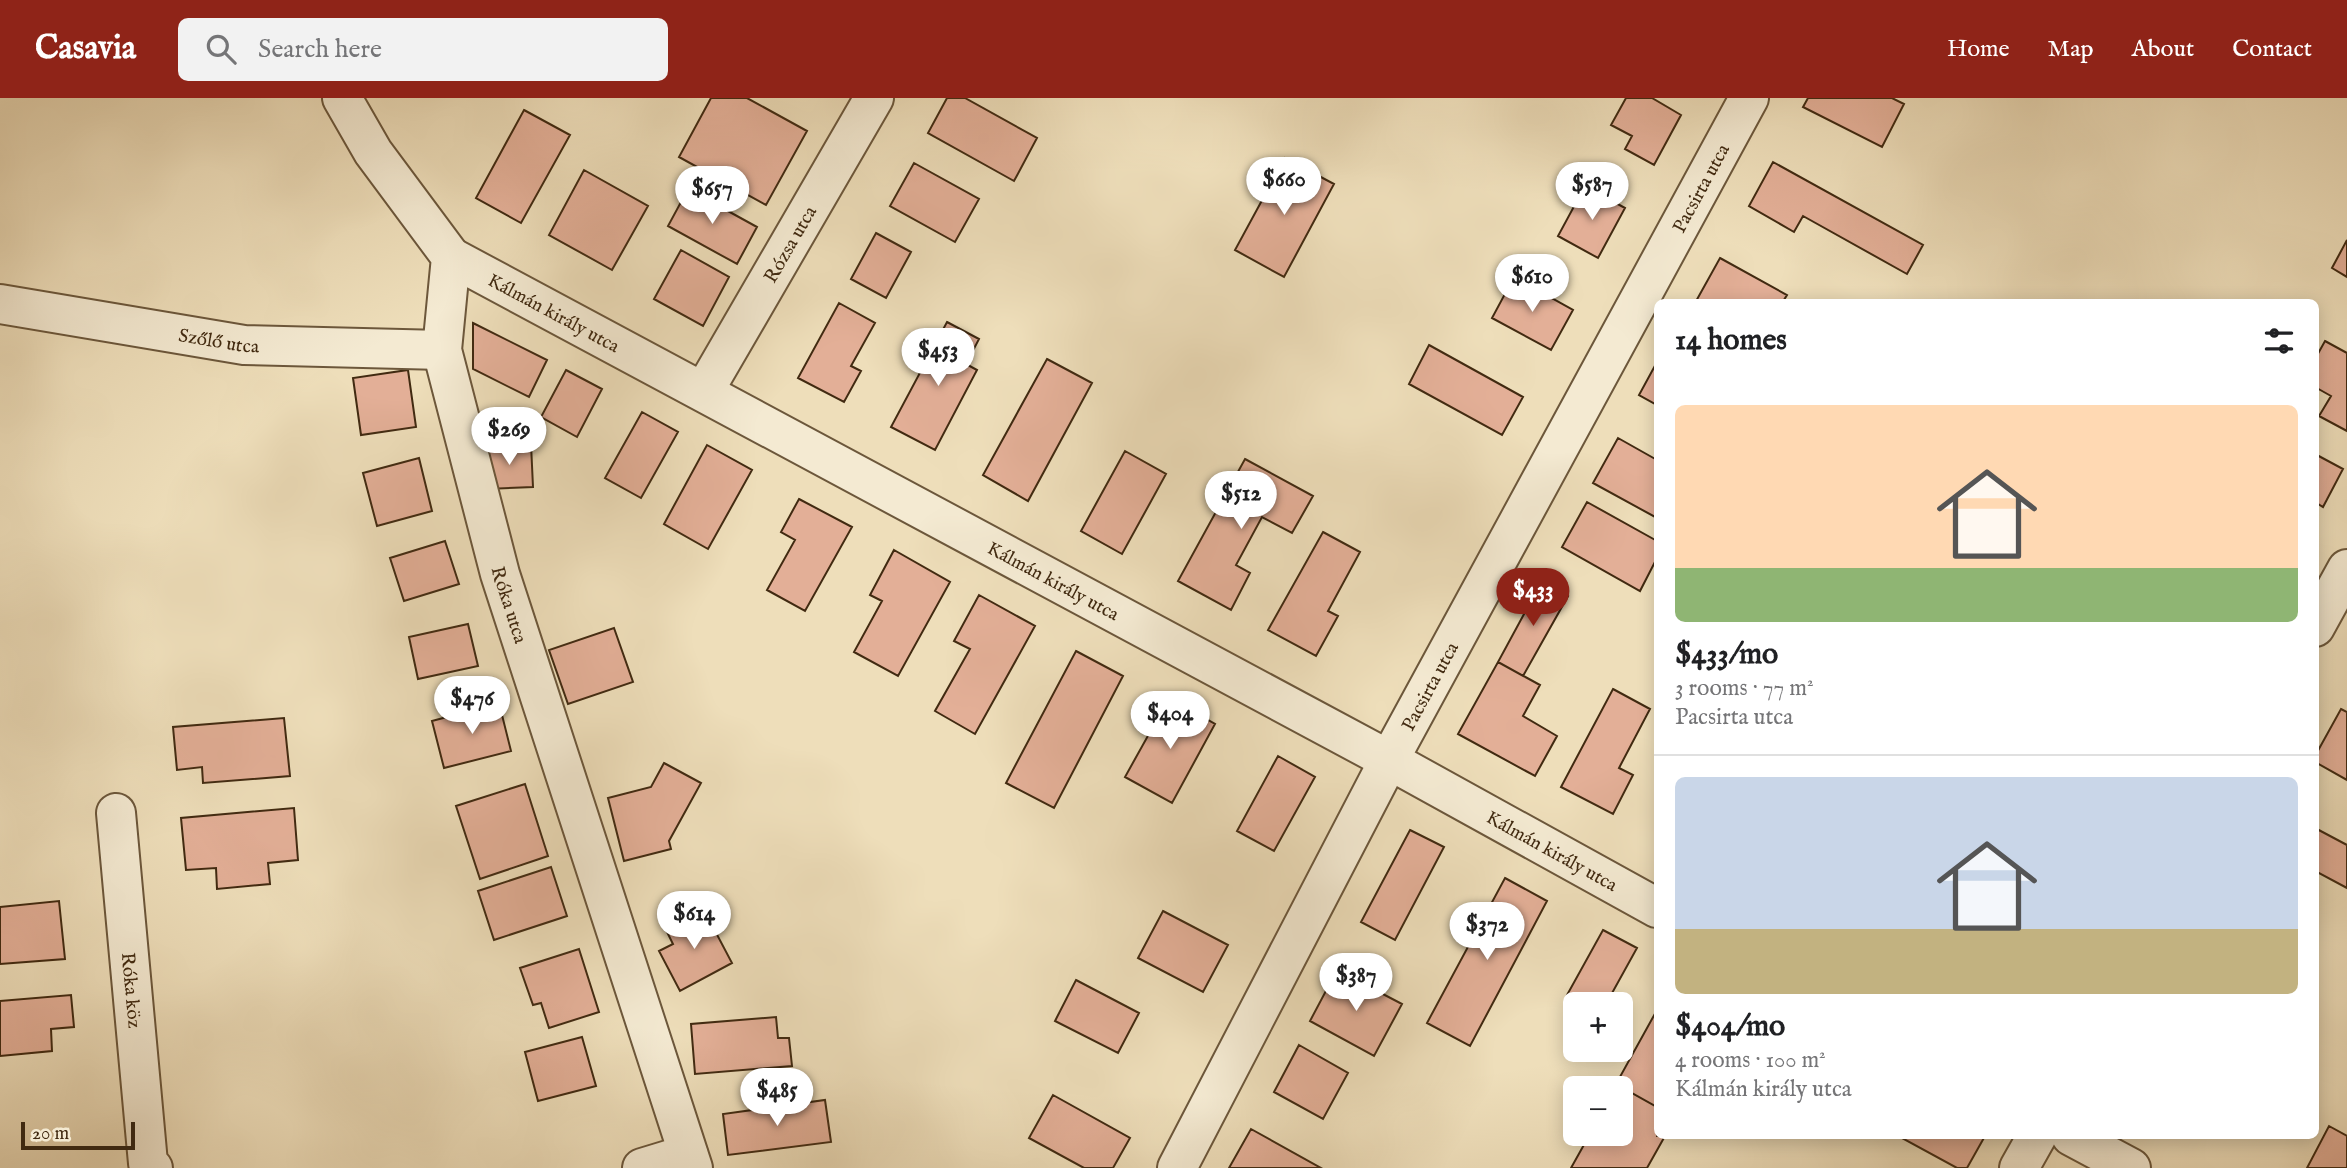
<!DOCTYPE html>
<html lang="en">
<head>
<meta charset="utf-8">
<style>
	body { margin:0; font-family:"IM FELL English",serif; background:#f2f2f2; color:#202124; height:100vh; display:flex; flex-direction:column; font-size:26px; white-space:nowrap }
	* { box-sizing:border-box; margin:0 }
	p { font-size:23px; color:#757577 }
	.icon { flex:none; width:38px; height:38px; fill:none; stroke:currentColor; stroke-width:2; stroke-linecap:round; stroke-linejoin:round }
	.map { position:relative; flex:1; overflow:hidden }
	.details { position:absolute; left:1654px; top:201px; width:665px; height:840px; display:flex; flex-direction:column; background:#fff; border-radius:10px; box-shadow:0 4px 18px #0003 }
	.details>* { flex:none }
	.controls { position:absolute; left:1563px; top:894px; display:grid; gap:14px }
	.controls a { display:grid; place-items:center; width:70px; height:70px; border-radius:10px; background:#fff; box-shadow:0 4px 18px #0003; font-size:35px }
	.scale { position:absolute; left:21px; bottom:18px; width:114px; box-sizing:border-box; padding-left:7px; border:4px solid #412a11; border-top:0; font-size:19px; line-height:24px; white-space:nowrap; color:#412a11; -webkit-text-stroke:5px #f4ead2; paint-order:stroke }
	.price { position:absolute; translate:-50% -60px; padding:0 16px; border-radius:24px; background:#fff; color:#222; font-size:23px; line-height:46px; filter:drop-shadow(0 2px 4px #0008) }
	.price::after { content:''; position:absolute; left:50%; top:42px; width:21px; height:16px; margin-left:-10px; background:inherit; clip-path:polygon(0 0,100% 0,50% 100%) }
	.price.on { background:#8f2418; color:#fff }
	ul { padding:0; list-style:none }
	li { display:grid; align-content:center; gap:14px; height:371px; padding:0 21px }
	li+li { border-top:2px solid #e0e0e0 }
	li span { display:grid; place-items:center; height:217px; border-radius:10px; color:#555 }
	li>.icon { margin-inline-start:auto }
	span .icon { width:126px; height:126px; fill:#fffc; stroke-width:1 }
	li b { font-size:30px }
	h2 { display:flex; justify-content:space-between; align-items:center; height:84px; padding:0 21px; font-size:30px }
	header { display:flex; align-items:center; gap:42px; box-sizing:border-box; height:98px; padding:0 35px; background:#8f2418; color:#fff }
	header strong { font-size:33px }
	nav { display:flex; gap:38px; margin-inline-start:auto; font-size:24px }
	.search { width:490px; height:63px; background:#f2f2f2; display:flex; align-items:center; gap:18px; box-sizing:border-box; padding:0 24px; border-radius:10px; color:#757577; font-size:26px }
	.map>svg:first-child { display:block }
</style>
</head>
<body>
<header>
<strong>Casavia</strong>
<div class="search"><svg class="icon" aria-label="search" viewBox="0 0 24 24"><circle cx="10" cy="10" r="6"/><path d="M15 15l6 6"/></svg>Search here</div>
<nav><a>Home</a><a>Map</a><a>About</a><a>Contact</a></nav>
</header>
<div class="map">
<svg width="2347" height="1070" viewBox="0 0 2347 1070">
	<rect width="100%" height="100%" fill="#eedeba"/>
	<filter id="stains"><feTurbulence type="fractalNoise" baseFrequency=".00286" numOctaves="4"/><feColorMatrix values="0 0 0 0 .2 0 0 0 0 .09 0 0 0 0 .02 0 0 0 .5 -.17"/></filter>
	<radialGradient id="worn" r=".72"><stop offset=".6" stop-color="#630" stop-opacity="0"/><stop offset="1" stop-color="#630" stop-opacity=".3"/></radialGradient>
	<path fill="#e3af97" stroke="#412a11" stroke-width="2" d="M711 0H747L807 33 766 107 679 59Z
		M947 0H965L1037 40 1014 83 928 35Z
		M1626 0H1652L1681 17 1654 67 1625 51 1632 38 1611 27Z
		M1808 0H1892L1904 6 1882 49 1803 9Z
		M524 12 570 37 521 125 476 100Z
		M1285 60 1334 86 1284 179 1235 152Z
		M1773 64 1923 147 1907 176 1803 118 1794 134 1749 108Z
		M914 65 979 101 955 144 890 108Z
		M584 72 648 108 612 172 549 137Z
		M1585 88 1625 110 1598 160 1558 138Z
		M688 91 757 129 737 166 668 128Z
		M876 135 911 154 886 200 851 181Z
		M2347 142V179L2332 170Z
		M681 152 729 179 703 228 654 201Z
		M1720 160 1787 197 1782 205H1695Z
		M1514 179 1573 212 1551 252 1492 220Z
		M839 205 875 225 851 268 861 273 844 304 798 280Z
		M947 224 979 241 966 266 977 272 935 352 891 329Z
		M473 225 547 262 529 299 473 271Z
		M2325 243 2347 255V333L2319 318 2331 298 2315 289V261Z
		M1429 247 1523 299 1502 337 1409 286Z
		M1047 261 1092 285 1028 403 983 377Z
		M1657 264V307L1639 297Z
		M408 272 416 329 361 337 353 280Z
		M566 272 602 291 577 339 541 319Z
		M642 314 678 334 641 400 605 380Z
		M1618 340 1657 362V420L1593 385Z
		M531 346 533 389 487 391 485 349Z
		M707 347 752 372 708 451 664 426Z
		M1125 353 1166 376 1122 456 1081 433Z
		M2315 356 2343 371 2323 409 2315 404Z
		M419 360 432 413 377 428 363 375Z
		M1245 361 1313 398 1292 435 1262 419 1236 467 1250 475 1231 512 1178 483Z
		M799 401 852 429 805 513 767 492 795 442 781 434Z
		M1587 404 1657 443V460L1640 493 1562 449Z
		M1323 434 1360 454 1328 513 1338 518 1316 558 1268 532Z
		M445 443 459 486 404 503 390 460Z
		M894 452 950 484 898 578 854 554 882 503 870 497Z
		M1542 483 1568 498 1523 578 1498 564Z
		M979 497 1035 528 975 636 935 613 970 551 954 543Z
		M468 526 478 568 418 581 409 539Z
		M614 530 633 584 568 606 549 552Z
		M1076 553 1123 578 1054 710 1006 685Z
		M1498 564 1540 587 1523 618 1557 638 1535 678 1458 636Z
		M1613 591 1650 611 1619 670 1633 677 1613 716 1561 689Z
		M1169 600 1215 626 1172 705 1125 679Z
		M499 605 511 653 444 670 432 623Z
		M2341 611 2347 614V682L2315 664V658Z
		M284 620 290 678 203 685 202 669 177 672 173 629Z
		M1278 658 1315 679 1274 753 1237 733Z
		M664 665 701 685 669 743 671 751 624 763 608 700 651 689Z
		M525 686 548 758 480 781 456 708Z
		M294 710 298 762 268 765 270 786 217 791 216 770 186 772 181 720Z
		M2315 730 2347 747V790L2315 773Z
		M1410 732 1444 749 1395 842 1361 824Z
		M551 769 567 818 494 842 478 793Z
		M1505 780 1547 803 1470 948 1427 925Z
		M59 803 65 861 0 866V809Z
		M704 812 732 865 680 893 659 853 673 846 666 832Z
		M1163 813 1228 847 1203 894 1138 860Z
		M1603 832 1637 850 1606 906H1585L1567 897Z
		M579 851 599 914 549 930 541 905 533 907 520 870Z
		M1337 872 1402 906 1374 958 1310 923Z
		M1076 882 1139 915 1118 955 1055 923Z
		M71 897 74 929 51 931 52 953 0 958V903Z
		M1657 912V1009L1616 986Z
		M776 919 778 940H789L792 968 695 976 691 926Z
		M582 939 596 988 538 1003 525 954Z
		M1299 947 1348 975 1323 1021 1274 994Z
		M1616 986 1657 1009V1038H1665L1647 1070H1571L1590 1036H1620V990H1614Z
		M1053 997 1130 1040 1113 1070H1084L1029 1040Z
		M825 1002 831 1044 728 1057 723 1016Z
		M2329 1028 2347 1038V1070H2307Z
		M1251 1031 1321 1070H1229Z
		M1985 1038 1967 1070H1957L1900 1039Z"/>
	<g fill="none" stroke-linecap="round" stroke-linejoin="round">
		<defs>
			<g id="minor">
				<path id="s1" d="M342 0 373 54 451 159 442 252 500 476 693 1070"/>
				<path id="s2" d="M451 159 1389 662 1657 810"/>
				<path id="s3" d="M0 206 244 247 442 252"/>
				<path id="s4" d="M704 293 874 0"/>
				<path d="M2315 529 2347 471"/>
				<path id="s5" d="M116 715 148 1065 153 1070"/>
				<path d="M2071 1038 2131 1070"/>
				<path d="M642 1070 688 1056"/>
				<path id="s6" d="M1177 1070 1389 662 1749 0"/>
				<path d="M2019 1070 2037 1038"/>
			</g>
		</defs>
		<use href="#minor" stroke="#6c573b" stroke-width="42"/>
		<use href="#minor" stroke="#f4ead2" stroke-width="38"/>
	</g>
	<g text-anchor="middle" stroke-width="6" stroke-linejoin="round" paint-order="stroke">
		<g font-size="19" fill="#412a11" stroke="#f4ead2">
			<text dy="7" stroke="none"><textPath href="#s6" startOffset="1111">Pacsirta utca</textPath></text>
			<text dy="7" stroke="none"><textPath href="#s4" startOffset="170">Rózsa utca</textPath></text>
			<text dy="7" stroke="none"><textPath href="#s2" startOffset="117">Kálmán király utca</textPath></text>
			<text dy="7" stroke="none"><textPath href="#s3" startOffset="222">Szőlő utca</textPath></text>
			<text dy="7" stroke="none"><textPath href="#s2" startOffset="684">Kálmán király utca</textPath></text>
			<text dy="7" stroke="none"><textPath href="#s1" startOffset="550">Róka utca</textPath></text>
			<text dy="7" stroke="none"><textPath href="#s6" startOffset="544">Pacsirta utca</textPath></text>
			<text dy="7" stroke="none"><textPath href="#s2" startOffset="1251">Kálmán király utca</textPath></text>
			<text dy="7" stroke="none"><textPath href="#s5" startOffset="178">Róka köz</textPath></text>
		</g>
	</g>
	<rect width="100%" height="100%" filter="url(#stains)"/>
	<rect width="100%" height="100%" fill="url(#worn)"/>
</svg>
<div class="controls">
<a>+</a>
<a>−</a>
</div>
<div class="scale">20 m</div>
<b class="price" style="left:1284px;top:119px">$660</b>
<b class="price" style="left:1592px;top:124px">$587</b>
<b class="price" style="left:712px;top:128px">$657</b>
<b class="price" style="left:1532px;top:216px">$610</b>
<b class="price" style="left:938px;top:290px">$453</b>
<b class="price" style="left:509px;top:369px">$269</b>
<b class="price" style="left:1241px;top:433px">$512</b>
<b class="price on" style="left:1533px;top:530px">$433</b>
<b class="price" style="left:472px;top:638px">$476</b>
<b class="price" style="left:1170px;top:653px">$404</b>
<b class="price" style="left:694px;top:853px">$614</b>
<b class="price" style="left:1487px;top:864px">$372</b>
<b class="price" style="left:1356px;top:915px">$387</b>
<b class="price" style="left:777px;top:1030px">$485</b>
<section class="details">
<h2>14 homes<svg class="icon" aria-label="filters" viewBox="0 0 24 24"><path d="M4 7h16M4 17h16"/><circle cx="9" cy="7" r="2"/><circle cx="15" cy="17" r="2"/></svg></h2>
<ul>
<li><span style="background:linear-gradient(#ffd9b3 75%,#8fb573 0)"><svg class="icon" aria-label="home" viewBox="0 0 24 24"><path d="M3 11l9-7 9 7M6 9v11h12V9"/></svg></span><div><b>$433/mo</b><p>3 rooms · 77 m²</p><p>Pacsirta utca</p></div></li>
<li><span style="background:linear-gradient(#c9d6e8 70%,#c2b280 0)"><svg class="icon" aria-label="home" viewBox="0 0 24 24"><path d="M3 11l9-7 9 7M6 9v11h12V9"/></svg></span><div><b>$404/mo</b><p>4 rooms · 100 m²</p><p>Kálmán király utca</p></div></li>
</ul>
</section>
</div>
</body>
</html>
